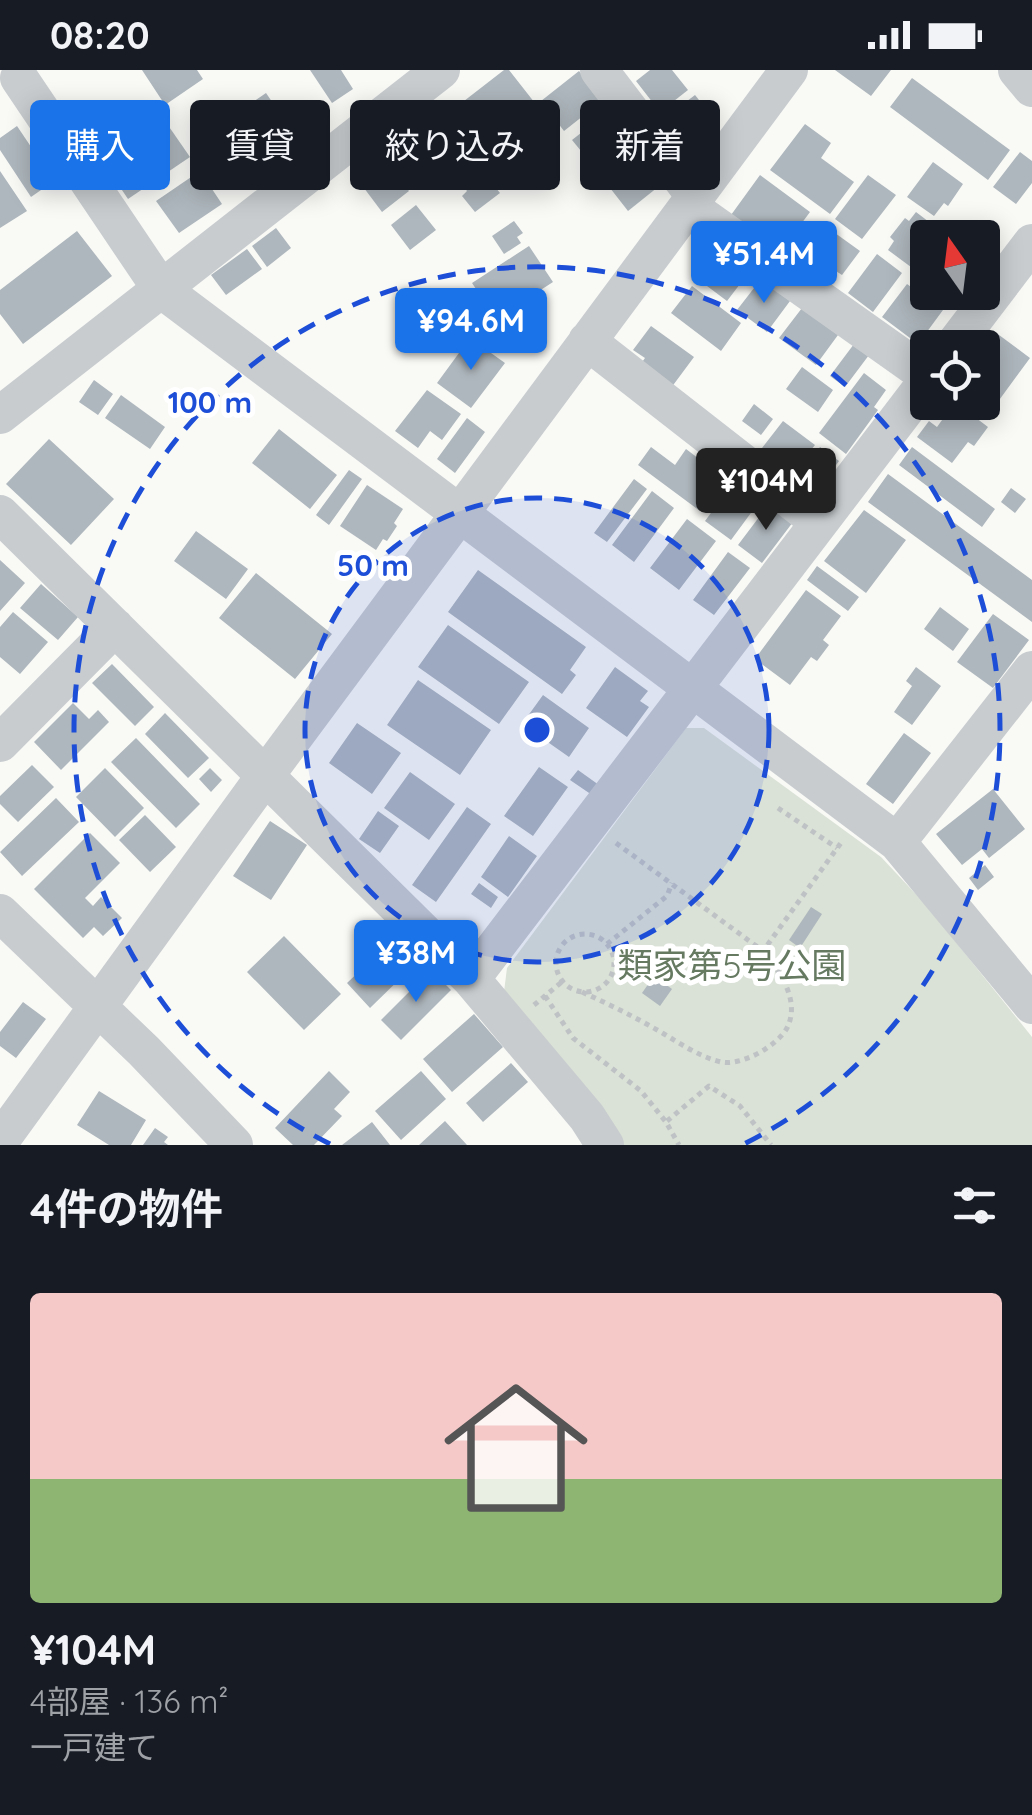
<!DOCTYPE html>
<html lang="ja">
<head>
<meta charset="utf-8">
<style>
	body { margin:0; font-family:Quicksand,"Noto Sans JP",sans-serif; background:#242831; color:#f1f3f6; height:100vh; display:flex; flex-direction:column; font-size:38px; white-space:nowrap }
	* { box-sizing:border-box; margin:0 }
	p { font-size:32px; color:#9ea1a6 }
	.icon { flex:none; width:55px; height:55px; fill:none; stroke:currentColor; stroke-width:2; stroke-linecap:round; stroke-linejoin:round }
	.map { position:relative; height:1075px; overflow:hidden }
	.sheet { display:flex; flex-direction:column; background:#171b24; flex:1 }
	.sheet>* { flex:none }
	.guide { position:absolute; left:30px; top:30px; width:972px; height:90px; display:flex; gap:20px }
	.needle { width:65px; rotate:346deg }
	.fabs { position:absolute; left:910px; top:150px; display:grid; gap:20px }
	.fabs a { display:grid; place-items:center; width:90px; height:90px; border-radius:10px; background:#171b24; box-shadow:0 5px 25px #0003; font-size:50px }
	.price { position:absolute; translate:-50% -85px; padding:0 22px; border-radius:10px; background:#1a73e8; color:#fff; font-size:32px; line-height:65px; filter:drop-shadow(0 2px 5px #0008) }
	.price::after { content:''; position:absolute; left:50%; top:60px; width:30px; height:22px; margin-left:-15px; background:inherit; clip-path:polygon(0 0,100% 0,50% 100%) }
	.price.active { background:#222; color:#fff }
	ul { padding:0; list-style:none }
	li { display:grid; align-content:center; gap:20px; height:530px; padding:0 30px }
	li+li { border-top:2px solid #363941 }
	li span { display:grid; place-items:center; height:310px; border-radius:10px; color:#555 }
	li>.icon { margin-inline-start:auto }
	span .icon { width:180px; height:180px; fill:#fffc; stroke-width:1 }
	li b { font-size:42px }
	h2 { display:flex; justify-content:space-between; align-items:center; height:120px; padding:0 30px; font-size:42px }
	.pill { padding:0 35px; border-radius:10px; background:#171b24; box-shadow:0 5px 25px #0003; font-size:35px; line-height:90px }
	.pill.active { background:#1a73e8; color:#fff }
	.status { display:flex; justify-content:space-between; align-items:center; height:70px; padding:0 50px; background:#171b24; direction:ltr }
	.status svg { height:28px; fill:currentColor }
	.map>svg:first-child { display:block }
</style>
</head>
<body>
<div class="status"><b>08:20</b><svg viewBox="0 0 49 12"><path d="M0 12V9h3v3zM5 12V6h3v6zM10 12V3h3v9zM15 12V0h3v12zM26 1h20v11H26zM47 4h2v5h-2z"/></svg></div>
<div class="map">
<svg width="1032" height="1075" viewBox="0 0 1032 1075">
	<rect width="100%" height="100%" fill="#f9f9f6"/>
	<path fill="#dae1d6" d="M686 658H704L881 787 926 835 1032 967V1075H621L504 922 507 898Z"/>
	<path fill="#aeb7bd" d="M142 0H197L203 9 165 35Z
		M310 0H341L353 19 332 33Z
		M504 0H509L538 37 517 52 525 62 493 87 455 38Z
		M650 0H672L688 20 660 42 636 11Z
		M835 0H891L871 26Z
		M579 1 602 31 564 61 541 31Z
		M912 8 1010 80 988 110 890 37Z
		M266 23 292 61 224 107 199 69Z
		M695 25 715 50 681 76 661 51Z
		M430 40 453 69 435 83 427 73 418 81 403 61Z
		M605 44 614 56 608 61 617 71 590 92 572 70Z
		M163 48 190 87 128 129 95 80 118 65 125 74Z
		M805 54 831 73 821 88 854 112 830 144 770 100Z
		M17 56 54 111 31 127 0 80V68Z
		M632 72 648 93 643 98 658 117 628 141 596 100Z
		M1020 82 1032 91V113L1016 134 993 117Z
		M382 86 409 121 382 142 364 118 377 108 368 96Z
		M933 92 963 114 948 136 944 133 934 146 907 127Z
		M481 99 500 123 475 142 462 126 467 121 461 113Z
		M0 101 27 141 0 158Z
		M200 101 222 134 179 163 156 131Z
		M760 105 810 142 784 177 756 157 753 162 731 145Z
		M868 105 896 125 862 169 835 149Z
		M416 135 436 160 410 180 391 155Z
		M916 142 950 168H928V192L919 203 888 180 894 171 890 167 905 148 909 151Z
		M514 151 523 163 517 167 521 173 504 184 492 166Z
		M276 158 291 178 267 197 252 176Z
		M77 161 112 206 23 274 0 244V220Z
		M835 163 860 181 842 205 833 199 828 206 812 194Z
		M798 165 814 177 800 195 785 183Z
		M529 176 553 212 496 249 472 213Z
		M247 179 262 199 226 225 211 205Z
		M721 180 750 201 727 231 699 210Z
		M877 184 902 203 873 242 848 223Z
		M761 209 790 231 767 262 737 240Z
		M907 214 943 240 918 274 882 247Z
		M692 216 741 253 721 281 671 243Z
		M802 238 838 265 816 295 779 268Z
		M651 256 694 287 671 318 640 295 645 288 633 280Z
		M995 262 1030 288 997 333 982 322V278Z
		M470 268 505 293 471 338 437 313Z
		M854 274 869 285 845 317 830 306Z
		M802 297 833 320 818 342 786 319Z
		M864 303 886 320 874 337 878 340 846 384 819 363Z
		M94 310 113 324 98 345 79 332Z
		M427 320 461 344 442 370 430 361 418 378 395 361Z
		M121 325 165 357 150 379 105 348Z
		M955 332 988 357 974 376 968 372 952 393 917 367 929 351 937 357Z
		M754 334 773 349 761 365 742 351Z
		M467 348 485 362 455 403 437 389Z
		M783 351 815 375 795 400 762 378Z
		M279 359 337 405 310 439 252 393Z
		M49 369 114 429 71 475 6 414Z
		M651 377 675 395 686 379 707 395 710 391 727 404 700 441 638 395Z
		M820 377 839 391 815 423 797 409Z
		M912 377 995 439 982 457 899 395Z
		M349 400 362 409 329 455 316 445Z
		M888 404 1032 510V552L868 432Z
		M634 409 647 419 607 472 594 463Z
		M367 415 403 439 394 453 397 456 387 471 383 469 376 480 340 456Z
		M1011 418 1026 429 1015 443 1001 432Z
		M652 421 674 438 634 492 612 475Z
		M725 424 742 437 750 426 759 432 731 470 705 451Z
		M769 434 793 452 762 493 738 475Z
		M864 440 906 470 866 523 824 491Z
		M687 449 716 471 679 520 650 498Z
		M196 461 248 499 226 529 174 491Z
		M728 482 750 498 714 545 693 530Z
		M0 490 25 513 0 541Z
		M817 496 859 527 848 541 807 510Z
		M478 500 586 577 570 600 576 605 562 624 448 542Z
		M256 503 332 564 295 609 219 548Z
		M41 514 78 547 58 570 20 538Z
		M806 520 841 546 823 570 829 575 817 591 811 587 790 615 755 589Z
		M940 537 969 559 953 581 924 559Z
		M13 542 48 572 20 604 0 587V557Z
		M993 544 1029 570 993 618 957 592Z
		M448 555 529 612 499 654 418 597Z
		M112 594 154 637 135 656 92 613Z
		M615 597 648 621 640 631 649 637 627 667 586 638Z
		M916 597 941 616 912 655 894 642 912 616 906 611Z
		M418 610 491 660 460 705 387 655Z
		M543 625 589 658 569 687 522 654Z
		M73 633 89 649 98 640 109 652 61 700 34 672Z
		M165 643 209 688 188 708 145 664Z
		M357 653 401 683 372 724 329 693Z
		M904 663 931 683 893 734 866 714Z
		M136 668 200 734 176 758 111 692Z
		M32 695 54 717 18 752 0 734V726Z
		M539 697 568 717 533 766 504 746Z
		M105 698 144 738 115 767 76 727Z
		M210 698 222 710 211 722 199 709Z
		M578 700 599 715 592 725 570 710Z
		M410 702 455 734 429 770 384 738Z
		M993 719 1025 759 989 788 982 779 962 795 936 764Z
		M56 728 79 752 22 806 0 782Z
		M467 737 491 754 436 832 412 815Z
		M378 741 399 756 380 783 359 769Z
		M145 745 176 777 150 802 119 770Z
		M270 751 307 775 271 830 233 806Z
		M90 763 120 793 85 828 93 836 101 827 122 848 103 866 94 857 83 868 34 819Z
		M509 766 537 786 508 827 481 807Z
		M985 795 994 807 978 820 969 808Z
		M479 813 498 827 491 838 471 824Z
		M811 837 822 844 800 878 789 870Z
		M284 866 341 924 304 960 247 902Z
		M387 875 410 899 370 938 347 913Z
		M431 900 451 920 401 970 381 950Z
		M654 906 672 919 660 936 642 923Z
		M23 932 46 949 16 988 0 976V962Z
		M474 944 503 977 452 1022 423 989Z
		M511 993 528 1012 483 1052 466 1033Z
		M329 1001 350 1022 334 1039 342 1046 314 1075H293L275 1058Z
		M421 1001 446 1029 401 1070 375 1041Z
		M99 1021 146 1050 131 1075H109L77 1055Z
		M445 1051 467 1075H419Z
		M372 1052 390 1075H342Z
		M155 1058 168 1067 164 1072 168 1075H143Z"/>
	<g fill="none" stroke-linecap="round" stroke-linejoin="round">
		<path stroke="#bfc2c4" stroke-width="5" stroke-dasharray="5 5" stroke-linecap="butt" d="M778 738 837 778
			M616 773 763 881 843 770
			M556 893a29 29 0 1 1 58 0a29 29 0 1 1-58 0Z
			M607 874 667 826 672 813
			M582 922C606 933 629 944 652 957 674 969 696 986 721 992 742 996 777 976 787 958 801 930 779 901 763 881
			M545 926 573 968 641 1021 666 1052 679 1075
			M534 935 563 911
			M667 1051 709 1016 740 1036 771 1075"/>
		<path stroke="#c8cccf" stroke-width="38" d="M599 0 695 126
			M1017 0 1032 18
			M19 8 161 219 897 772 1032 935
			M688 136 928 306
			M587 271 819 452
			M952 278 1032 173
			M0 345 441 0
			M0 444 471 909 587 1047 605 1075
			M0 673 115 557
			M897 772 1032 600
			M0 843 144 981 234 1075
			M471 909 928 310
			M0 1071 265 706 789 0"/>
	</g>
	<circle cx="537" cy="660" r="232" fill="#1d4ed8" fill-opacity=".12"/>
	<g fill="none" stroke="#1d4ed8" stroke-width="5" stroke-dasharray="18 12">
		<circle cx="537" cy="660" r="232"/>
		<path d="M330 1074A463 463 0 1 1 744 1074"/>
	</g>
	<g text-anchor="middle" stroke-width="10" stroke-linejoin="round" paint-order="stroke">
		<g font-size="35" fill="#657a61" stroke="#fff">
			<text x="732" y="908">類家第5号公園</text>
		</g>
	</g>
	<circle cx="537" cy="660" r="15" fill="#1d4ed8" stroke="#fff" stroke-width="5"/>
	<g font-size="30" text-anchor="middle" font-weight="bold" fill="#1d4ed8" stroke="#fff" stroke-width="10" stroke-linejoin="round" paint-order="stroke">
		<text x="210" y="343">100 m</text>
		<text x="373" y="506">50 m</text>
	</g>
</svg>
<div class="fabs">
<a><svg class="needle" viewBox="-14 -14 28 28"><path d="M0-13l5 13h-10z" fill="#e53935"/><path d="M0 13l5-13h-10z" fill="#9ea1a6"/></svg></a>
<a><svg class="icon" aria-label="locate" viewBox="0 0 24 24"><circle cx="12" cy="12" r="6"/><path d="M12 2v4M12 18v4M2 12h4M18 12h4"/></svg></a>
</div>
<b class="price" style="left:764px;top:236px">¥51.4M</b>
<b class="price" style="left:471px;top:303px">¥94.6M</b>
<b class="price active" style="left:766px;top:463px">¥104M</b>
<b class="price" style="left:416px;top:935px">¥38M</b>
<div class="guide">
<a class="pill active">購入</a>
<a class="pill">賃貸</a>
<a class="pill">絞り込み</a>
<a class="pill">新着</a>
</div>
</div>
<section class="sheet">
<h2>4件の物件<svg class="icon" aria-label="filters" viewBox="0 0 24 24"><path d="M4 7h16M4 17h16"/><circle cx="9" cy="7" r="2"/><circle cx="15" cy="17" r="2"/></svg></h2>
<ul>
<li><span style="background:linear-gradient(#f6c9c9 60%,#8fb573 0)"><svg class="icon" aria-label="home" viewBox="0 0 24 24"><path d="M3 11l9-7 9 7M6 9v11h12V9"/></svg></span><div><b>¥104M</b><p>4部屋 · 136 m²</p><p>一戸建て</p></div></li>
</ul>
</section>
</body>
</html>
